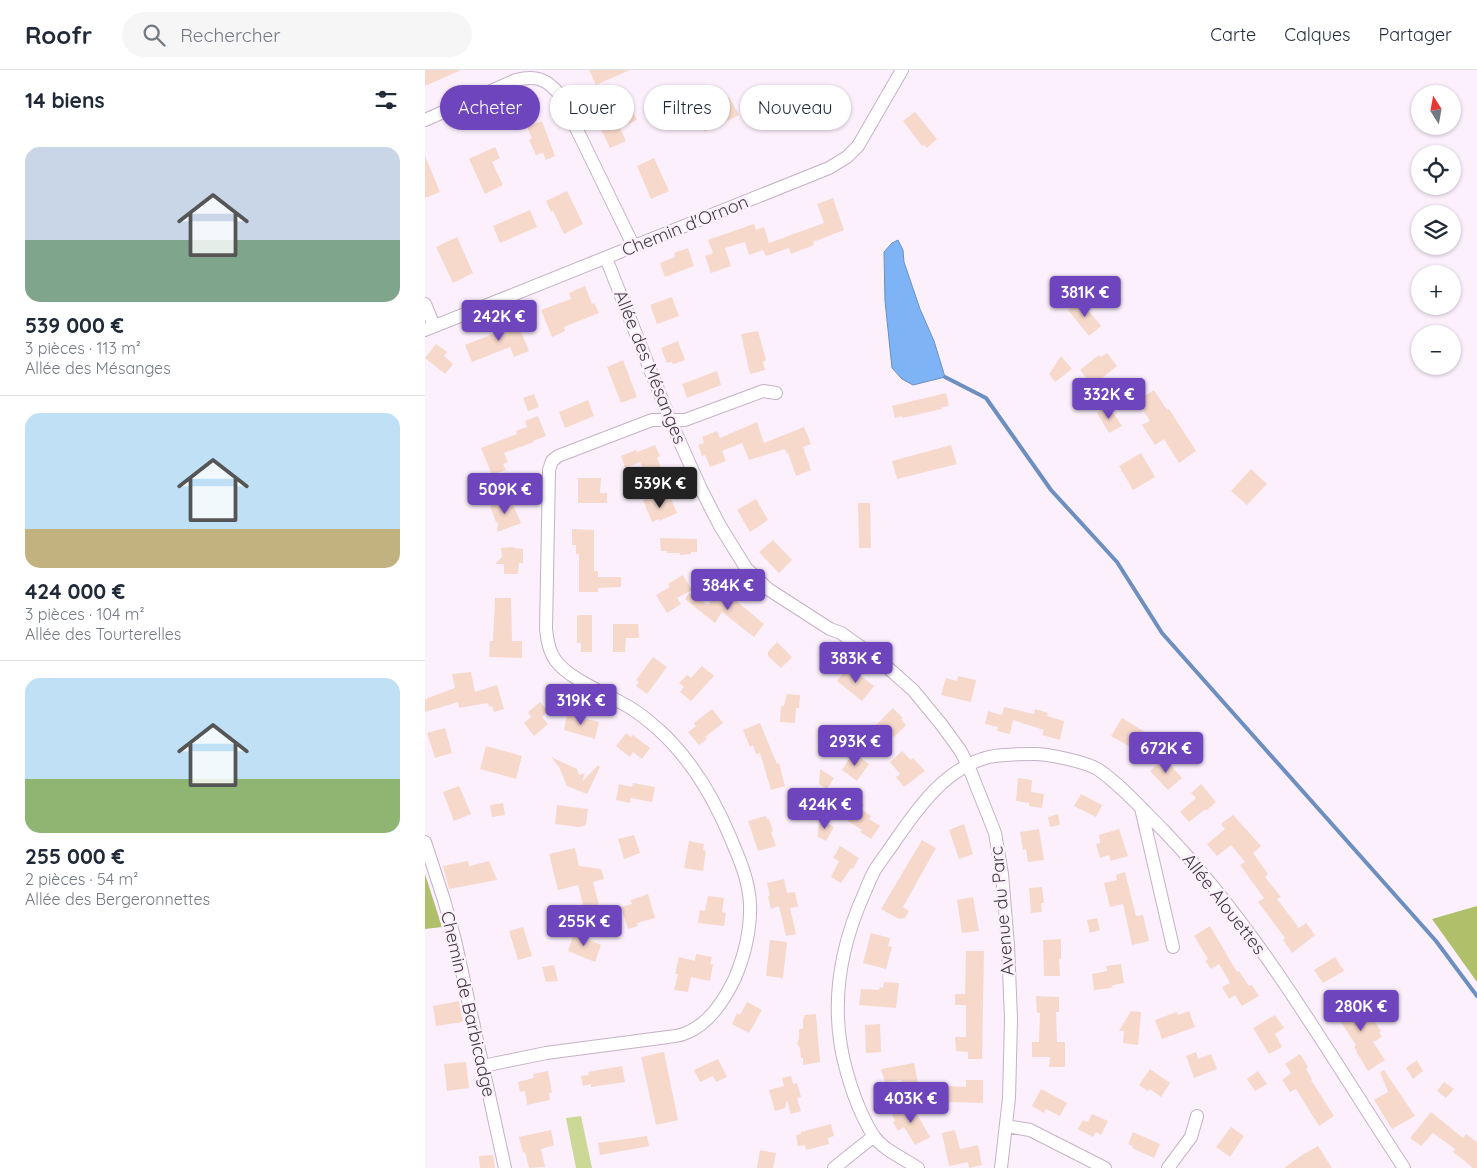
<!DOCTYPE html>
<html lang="fr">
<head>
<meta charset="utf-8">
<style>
	body { margin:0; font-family:Quicksand,sans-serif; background:#f6f6f7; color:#1f2937; height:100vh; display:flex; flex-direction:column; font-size:19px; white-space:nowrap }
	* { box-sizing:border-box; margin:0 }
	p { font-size:16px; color:#747a83 }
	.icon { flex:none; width:28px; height:28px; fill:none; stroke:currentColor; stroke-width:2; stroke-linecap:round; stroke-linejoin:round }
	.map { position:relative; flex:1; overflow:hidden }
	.details { display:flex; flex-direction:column; background:#fff; width:425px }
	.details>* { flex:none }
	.top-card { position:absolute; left:15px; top:15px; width:475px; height:45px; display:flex; gap:10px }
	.needle { width:32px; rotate:349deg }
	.tools { position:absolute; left:986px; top:15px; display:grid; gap:10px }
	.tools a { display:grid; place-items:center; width:50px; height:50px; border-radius:50%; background:#fff; box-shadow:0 1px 4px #0004; font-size:25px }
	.price { position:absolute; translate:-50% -42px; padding:0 11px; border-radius:5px; background:#6f45bd; color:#fff; font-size:16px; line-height:32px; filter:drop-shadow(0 1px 2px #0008) }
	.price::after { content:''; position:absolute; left:50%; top:30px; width:15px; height:11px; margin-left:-8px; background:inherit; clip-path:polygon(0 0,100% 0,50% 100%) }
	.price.active { background:#222; color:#fff }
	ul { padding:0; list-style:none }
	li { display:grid; align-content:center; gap:10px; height:265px; padding:0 25px }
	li+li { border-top:1px solid #e0e1e3 }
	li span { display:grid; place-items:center; height:155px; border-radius:15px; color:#555 }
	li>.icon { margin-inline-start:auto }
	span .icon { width:90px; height:90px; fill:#fffc; stroke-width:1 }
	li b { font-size:21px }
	h2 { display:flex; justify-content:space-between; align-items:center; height:60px; padding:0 25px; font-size:21px }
	.pill { padding:0 18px; border-radius:22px; background:#fff; box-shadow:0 1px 4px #0004; font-size:18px; line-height:45px }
	.pill.active { background:#6f45bd; color:#fff }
	header { display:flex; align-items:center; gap:30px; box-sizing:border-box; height:70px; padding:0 25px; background:#fff; border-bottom:1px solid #e0e1e3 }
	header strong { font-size:24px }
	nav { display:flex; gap:28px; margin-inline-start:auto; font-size:18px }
	.search { width:350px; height:45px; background:#f6f6f7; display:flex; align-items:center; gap:12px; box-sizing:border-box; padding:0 18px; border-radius:28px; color:#747a83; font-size:19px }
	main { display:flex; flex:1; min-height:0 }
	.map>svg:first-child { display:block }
</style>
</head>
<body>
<header>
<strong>Roofr</strong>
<div class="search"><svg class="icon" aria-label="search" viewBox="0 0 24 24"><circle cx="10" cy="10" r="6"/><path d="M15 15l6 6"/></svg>Rechercher</div>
<nav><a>Carte</a><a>Calques</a><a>Partager</a></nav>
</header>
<main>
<section class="details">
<h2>14 biens<svg class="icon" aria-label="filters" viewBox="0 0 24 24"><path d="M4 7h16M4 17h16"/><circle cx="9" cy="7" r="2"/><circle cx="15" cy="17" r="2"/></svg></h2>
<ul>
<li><span style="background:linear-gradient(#c9d6e8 60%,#7fa58c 0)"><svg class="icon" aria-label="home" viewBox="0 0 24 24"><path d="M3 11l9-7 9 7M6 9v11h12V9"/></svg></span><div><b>539 000 €</b><p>3 pièces · 113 m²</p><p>Allée des Mésanges</p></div></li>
<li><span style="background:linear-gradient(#bfe0f5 75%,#c2b280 0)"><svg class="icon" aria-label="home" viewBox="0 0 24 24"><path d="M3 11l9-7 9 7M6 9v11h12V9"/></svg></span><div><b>424 000 €</b><p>3 pièces · 104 m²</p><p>Allée des Tourterelles</p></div></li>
<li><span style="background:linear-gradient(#bfe0f5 65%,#8fb573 0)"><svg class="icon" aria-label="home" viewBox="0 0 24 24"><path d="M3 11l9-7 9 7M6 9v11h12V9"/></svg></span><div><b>255 000 €</b><p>2 pièces · 54 m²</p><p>Allée des Bergeronnettes</p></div></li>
</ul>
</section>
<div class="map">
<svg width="1052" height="1098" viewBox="0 0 1052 1098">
	<rect width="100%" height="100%" fill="#fcf0fd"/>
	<path fill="#ccd996" d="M156 1046 167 1098H151L141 1048Z"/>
	<path fill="#b0bf69" d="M0 804 17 857 0 859Z
		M1052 836V912L1007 849Z"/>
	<path fill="#7eb3f6" stroke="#6c8fc0" d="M473 170 478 180 479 192 495 239 509 271 520 307 488 315 477 309 467 298 460 231 459 182 467 173Z"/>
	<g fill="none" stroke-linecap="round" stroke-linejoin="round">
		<path stroke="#6c8fc0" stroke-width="4" d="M520 307 561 328 626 420 692 492 737 563 1011 871 1052 926"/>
	</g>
	<path fill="#f6d9cb" d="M0 0H36L0 16Z
		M164 0H205L171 15Z
		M304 27 314 45 280 62 271 45Z
		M203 31 212 50 195 58 201 71 185 78 169 45Z
		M490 42 512 69 502 78 499 75 497 76 478 51Z
		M117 51 130 86 121 90 118 83 111 85 104 70 107 68 102 57Z
		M70 77 75 88 67 92 78 115 60 124 44 89Z
		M0 86 15 122 0 128Z
		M229 88 244 121 226 129 212 96Z
		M142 121 158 154 139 164 128 141 126 142 121 131Z
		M408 128 419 160 388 172 389 175 366 184 364 178 341 186 338 180 324 185 320 172 300 178 306 196 286 203 280 186 288 183 283 170 329 154 331 160 339 157 344 173 399 153 392 134Z
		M105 140 112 157 75 173 68 156Z
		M32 167 48 203 28 213 11 177Z
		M263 178 269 196 240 207 235 193 250 187 249 183Z
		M160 216 167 234 169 233 174 243 139 257 140 261 127 267 116 240 146 229 144 223Z
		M247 227 254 246 232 254 225 235Z
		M655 230 676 256 664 266 643 240Z
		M90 247 104 281 89 287 85 277 47 292 40 275 78 260 75 253Z
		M333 261 341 290 338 292 340 300 325 304 316 264Z
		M253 271 260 290 248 294 247 292 242 293 236 278Z
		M11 274 22 282 19 286 28 294 20 304 0 288Z
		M682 283 692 296 667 316 655 300 674 285 676 287Z
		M636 286 647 299 630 312 624 304Z
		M198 290 212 327 196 333 182 297Z
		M292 301 296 315 262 328 257 314Z
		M729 320 742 340 744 339 771 381 754 393 739 369 730 375 717 355 725 351 712 331Z
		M521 323 524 336 516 337 517 339 477 348V346L470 348 467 336Z
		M109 324 114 337 103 341 98 328Z
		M163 330 169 346 140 358 134 342Z
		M684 336 697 356 684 363 672 343Z
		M113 346 121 366 108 371 109 372 79 383 83 392 78 394 81 400 67 405 56 378 92 364 91 361 102 357 100 351Z
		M332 352 339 373 379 357 386 374 378 377 386 400 371 406 363 383 362 384 360 379 324 390 317 373 297 381 301 391 285 397 280 385 277 386 273 375 279 373 277 367 292 361 295 368Z
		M230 375 235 386 232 388 237 401 222 407 215 392 200 398 196 386 211 380 212 382Z
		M526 375 532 394 472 409 467 391Z
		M716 383 730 407 708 420 694 396Z
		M826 399 842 414 822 435 806 421Z
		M153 408H176L175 423H182V433H153Z
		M229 426 232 433 245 427 252 443 234 451V449L227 452 218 430Z
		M85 428 96 453 72 462 73 453 71 452 65 436Z
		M331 429 343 450 325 462 312 440Z
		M433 433H445L446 478H434Z
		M147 459 169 460V501H173V507H196V517L173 518V522H154V484H151V475H147Z
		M235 468 272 469V482H266V484L255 485V483H242V481H236Z
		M348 470 367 490 354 503 334 482Z
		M89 477V478L98 479V493H94L93 504H79V494H70L77 487 76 478Z
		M258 505 267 520 252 528 256 534 242 543 231 525 245 517 243 514Z
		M299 518 311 527 309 529 339 554 329 567 297 542 290 553 260 529 264 523 283 535 292 524 294 525Z
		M70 528H86L87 571H97V588L64 587 65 571H68Z
		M155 545H167V582H156V573H152V546Z
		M188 554H213L214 568H201L200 582H188Z
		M352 572 367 587 356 598 343 586V582Z
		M228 587 242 597 222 624 211 616 214 612 211 610Z
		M277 596 289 606 266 631 255 622 259 617 254 613 262 605 266 608Z
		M421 600 426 604 429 601 449 616 437 631 412 611Z
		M46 602 50 622 72 615 79 639 69 642 67 636 64 637 63 633 34 638 33 632 0 642V629L30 618 27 604Z
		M533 606 551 610 546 632 516 625 521 608 532 611Z
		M362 624 375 625 374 638H371L370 653 355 652 356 636H359Z
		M115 632 123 641 117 647 123 654 109 666 99 653 106 647 103 642Z
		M579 637 609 644 610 639 623 643 622 646 639 651 635 670 617 665 619 660 588 650 585 664 572 661 573 657 560 654 563 641 577 645Z
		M468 638 478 648 476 649 481 655 469 667 461 659 456 664 449 657Z
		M287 639 298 653 280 667 282 669 274 675 263 662 271 656 269 653Z
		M142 644 174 652 170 669 139 660Z
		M697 648 728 667 718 684 686 666Z
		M335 653 352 694 354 693 360 716 346 720 335 683 331 684 328 675 325 677 318 660Z
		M20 658 27 683 10 688 2 663Z
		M201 663 206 667 208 665 225 678 217 689 208 682 205 687 191 676Z
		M61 676 97 686 91 709 55 699Z
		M477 681 486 690 488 688 500 701 479 717 471 707 475 704 465 692Z
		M428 683 444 694 432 711 417 700Z
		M126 687 152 699 154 705 160 703 157 712 173 695 175 697 162 724 142 716 134 697Z
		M737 690H741L757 708 743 720 725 701Z
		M395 699 409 708 402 719 394 714Z
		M593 708 607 710 606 722 619 724 617 738 604 736V733L591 731Z
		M208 713 230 717 227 732 206 728 205 733 191 730 194 714 207 717Z
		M776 714 791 732 782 740H779L764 752 755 742 771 728 766 723Z
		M34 716 46 744 29 751 18 722Z
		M656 724 677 735 671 747 649 736Z
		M429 729 439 735 436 739 446 746 444 749 455 756 446 769 435 762 437 760 417 747Z
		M78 733 80 745 67 747 65 735Z
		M132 735 163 739 161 754 159 756 154 757 130 754Z
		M633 744 635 755 625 757 623 747Z
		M808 745 836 776 828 783 843 804 840 807 856 827 852 829 874 858 881 853 890 865 867 883 858 870 860 868 833 832 839 828 815 795 820 792 806 775 792 786 782 774 800 759 796 754Z
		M341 746 342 749H344L348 761 346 762 351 776 333 781 323 751Z
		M397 750 409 757 401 771 393 767V758Z
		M539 754 548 784 534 789 524 760Z
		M614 759 619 790 603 792 601 779 598 780 595 762Z
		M694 759 703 786 686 791 684 785 675 788 671 774 675 773 674 765Z
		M209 765 215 783 199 789 193 769Z
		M497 770 511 778 478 837 484 841 480 848 474 849 456 839Z
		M264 771 279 774 278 780 281 781 278 801 259 798Z
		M415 776 434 788 428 799 426 798 416 813 406 807 414 791 408 788Z
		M150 778 154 796 176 799 179 809 168 812 174 835 159 839 153 815 133 820 124 784Z
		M43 791 44 796 64 791 72 810 24 819 18 796Z
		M700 802 711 846 718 845 724 871 707 875 698 834 685 837 679 813 692 810 691 805Z
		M359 809 362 823 370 822 373 837 365 838 371 864 361 866 354 836 346 839 343 826H345L342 813Z
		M617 817 619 833H616L617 842 606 843 604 818Z
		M223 824 230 848 212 853 213 856 203 859 196 837 207 834 206 830Z
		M283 826 299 828 297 842 301 843 299 856 273 853 275 840 280 841Z
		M548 827 554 861 537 863 532 830Z
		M672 848 675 860 665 863 662 850Z
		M785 856 812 902 814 901 824 916 827 915 834 926 817 936 810 925 804 929 797 917 805 913 794 894 786 899 780 891 783 889 769 866Z
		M98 857 107 886 93 890 84 861Z
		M150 861 163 866 162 869 176 875 170 892 143 881Z
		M446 863 465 868 463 876 467 877 461 899 438 893Z
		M636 869V889H634L635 906H619L618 870Z
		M345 870 362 872 358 908 341 906Z
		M541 881H559L557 989H543V982L531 981 530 967H541V935H530V924H540Z
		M271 884 287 887 285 894H288L285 911 266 907 263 922 249 920 253 904H250L254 887 270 891Z
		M910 887 919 901 898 913 889 900Z
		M696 894 699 913 688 915 686 918 669 920 667 904 682 901 681 896Z
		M129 895 133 911 121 912 117 897Z
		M459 912 474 913 471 938 434 935 436 919 454 920 455 917 458 918Z
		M611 926 634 927V942H631L632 972H640V997H624L625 987H607V972H614L615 943H612Z
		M924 929 931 940 938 935 956 961 954 962 957 967 948 972 960 990 943 1001 931 981H932L929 977 931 975 914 949 911 951 905 941Z
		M34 931 38 952 11 956 8 936Z
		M322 932 337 940 324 963 307 954 312 943 315 945Z
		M706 941 716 942 713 975 698 973 699 961H694Z
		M764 941 770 957 737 969 730 950 752 942 753 945Z
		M391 944 395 992 378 995V988H376L375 978 372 974 374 968V959H378V949L380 945Z
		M850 945 859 958 850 964 857 977 844 984 828 958Z
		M455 954 456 982 441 983 440 955Z
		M239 982 253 1050 231 1055 216 987Z
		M771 982 773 989 786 984 792 999 769 1008 761 986Z
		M875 984 883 997 881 999 887 1009 886 1010 909 1046 894 1056 871 1019 865 1022 857 1010 866 1003 860 994Z
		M293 989 302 1007 291 1012 288 1006 275 1012 269 1000Z
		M992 990 998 1001 988 1009 981 998Z
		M41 992 44 1018 22 1021 19 994Z
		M489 993 493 1013 477 1016 476 1010 460 1012 456 999Z
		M197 996 200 1012 166 1017V1014L158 1016 156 1006 164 1005 163 1002Z
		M725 999 745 1013 736 1027 725 1019 723 1021 714 1015Z
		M959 1000 990 1046 967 1059 949 1030 963 1022 955 1002Z
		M123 1001 127 1023H124L125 1030 102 1035 100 1021 95 1022 93 1012 109 1008 108 1004Z
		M833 1001 842 1014 830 1021 822 1009Z
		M366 1006 368 1014 372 1013 376 1027 372 1028 376 1041 366 1044 362 1030 360 1038 350 1041 344 1020 359 1016 357 1008Z
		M541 1010H558V1033L523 1032 524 1016 541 1017Z
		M1019 1012 1029 1019 1021 1028 1012 1021Z
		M616 1019 642 1033 635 1046 621 1039 619 1043 607 1036Z
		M486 1034 505 1067 490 1075 479 1057 473 1061 468 1052 470 1051 467 1045Z
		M1006 1042 1038 1068 1041 1064 1052 1072V1098H1048L1036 1088 1028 1082 1030 1079 1008 1063 996 1076 985 1068Z
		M667 1044 683 1051 676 1065 671 1062 668 1067 653 1059 658 1050 663 1052Z
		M406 1054 409 1066 403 1068 404 1074 381 1080 380 1075 373 1076 371 1065 376 1064V1062Z
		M806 1057 819 1066 805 1087 791 1077Z
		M126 1060 129 1075 116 1079 120 1097 104 1098 100 1082 98 1083 94 1067Z
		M530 1060 535 1079 553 1075 557 1095 544 1098 543 1092 524 1096 517 1063Z
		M708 1062 735 1074 729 1088 707 1078 708 1076 703 1074Z
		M222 1066 224 1076 175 1085 173 1073Z
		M893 1076 907 1098H859L877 1085Z
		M335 1080 351 1083 348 1098H332Z
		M68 1085 70 1098H55L54 1086Z"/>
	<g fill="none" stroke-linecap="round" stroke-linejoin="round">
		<defs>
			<path id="minor" d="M0 50 91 10C111 5 122 9 135 25L209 177
				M181 188 245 350 276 419 295 456 321 498 343 519 405 559 416 563 454 590 488 620 516 654 535 680 543 695 570 763 577 804 583 875 586 949 584 1028 576 1098
				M0 234 9 256
				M0 260 404 98 422 87 433 76 477 0
				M716 738 748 877
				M0 772 19 830 30 870 80 1098
				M58 996 121 983 243 967C249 966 255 966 261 963 284 954 300 929 310 908 320 884 326 860 325 834 324 811 315 790 306 769 289 728 267 690 234 660 225 652 214 643 204 637 184 625 144 609 131 591 124 582 122 570 121 559L124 400 127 391 133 386 227 350H260L338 321 351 323
				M581 1056 605 1060 680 1098
				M409 1098 449 1066
				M493 1098C478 1088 458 1080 448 1065 436 1046 428 1024 422 1003 404 941 413 882 439 824 443 815 446 806 451 798 457 789 464 780 470 771 494 736 521 698 564 687 578 684 595 684 609 684 624 684 662 692 674 700 698 717 718 740 739 761 835 861 903 983 979 1098
				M743 1098 766 1067 772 1046"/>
		</defs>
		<use href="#minor" stroke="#c4b1c6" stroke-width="14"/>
		<use href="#minor" stroke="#fff" stroke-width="12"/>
	</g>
	<g text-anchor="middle" stroke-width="5" stroke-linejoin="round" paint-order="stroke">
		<g font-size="18" fill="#423a43" stroke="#fcf0fd">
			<text transform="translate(260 156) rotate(-22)" y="6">Chemin d'Ornon</text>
			<text transform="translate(225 297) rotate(68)" y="6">Allée des Mésanges</text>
			<text transform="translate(799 834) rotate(52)" y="6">Allée Alouettes</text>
			<text transform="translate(577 841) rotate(-95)" y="6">Avenue du Parc</text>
			<text transform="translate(43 934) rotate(77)" y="6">Chemin de Barbicadge</text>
		</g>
	</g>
</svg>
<div class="tools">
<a><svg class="needle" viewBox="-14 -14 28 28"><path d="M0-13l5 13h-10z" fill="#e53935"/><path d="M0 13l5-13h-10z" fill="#747a83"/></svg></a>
<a><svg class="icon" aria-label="locate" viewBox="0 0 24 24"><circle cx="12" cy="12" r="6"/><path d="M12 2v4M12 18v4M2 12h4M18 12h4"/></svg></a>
<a><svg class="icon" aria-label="layers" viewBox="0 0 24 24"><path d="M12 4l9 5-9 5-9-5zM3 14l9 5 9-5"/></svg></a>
<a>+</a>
<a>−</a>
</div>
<b class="price" style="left:660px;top:248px">381K €</b>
<b class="price" style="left:74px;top:272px">242K €</b>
<b class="price" style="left:684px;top:350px">332K €</b>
<b class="price active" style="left:235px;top:439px">539K €</b>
<b class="price" style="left:80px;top:445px">509K €</b>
<b class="price" style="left:303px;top:541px">384K €</b>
<b class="price" style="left:431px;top:614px">383K €</b>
<b class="price" style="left:156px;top:656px">319K €</b>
<b class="price" style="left:430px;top:697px">293K €</b>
<b class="price" style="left:741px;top:704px">672K €</b>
<b class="price" style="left:400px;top:760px">424K €</b>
<b class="price" style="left:159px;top:877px">255K €</b>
<b class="price" style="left:936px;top:962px">280K €</b>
<b class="price" style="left:486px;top:1054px">403K €</b>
<div class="top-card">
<a class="pill active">Acheter</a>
<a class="pill">Louer</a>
<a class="pill">Filtres</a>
<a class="pill">Nouveau</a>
</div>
</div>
</main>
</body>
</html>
